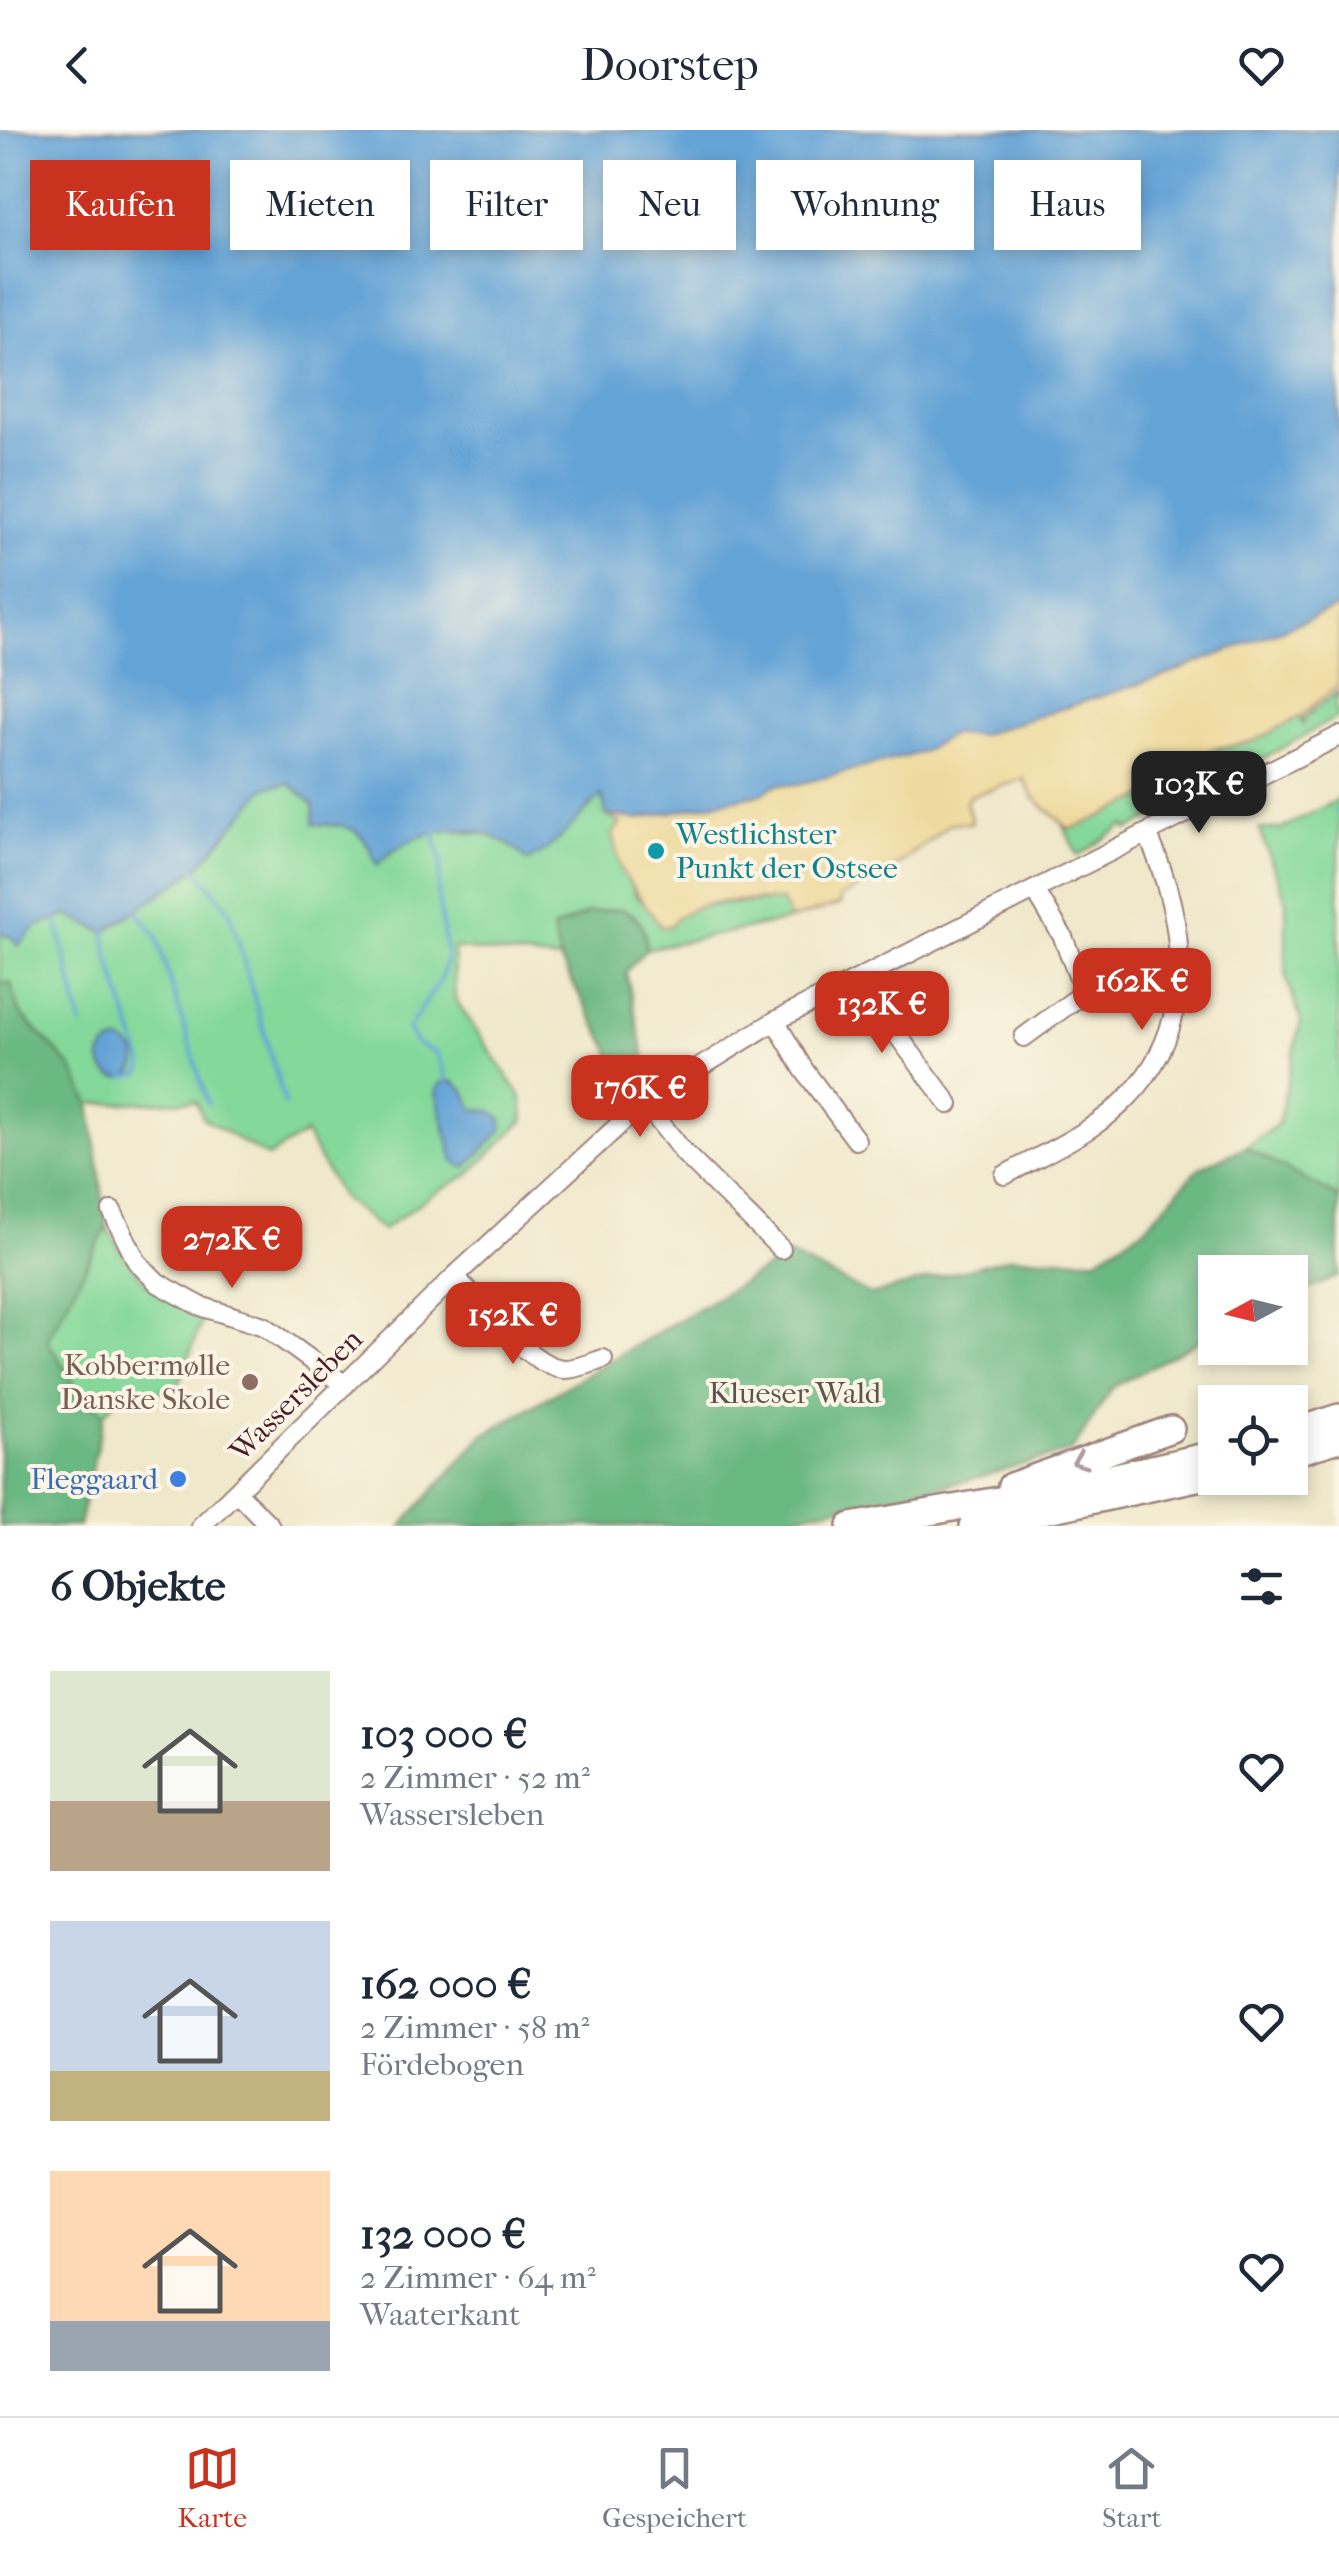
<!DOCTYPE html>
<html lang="de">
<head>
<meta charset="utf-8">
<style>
	body { margin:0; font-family:"IM FELL French Canon",serif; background:#f2f2f3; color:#1f2937; height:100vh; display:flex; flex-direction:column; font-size:38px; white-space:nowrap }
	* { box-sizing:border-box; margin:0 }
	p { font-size:32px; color:#747a83 }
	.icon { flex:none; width:55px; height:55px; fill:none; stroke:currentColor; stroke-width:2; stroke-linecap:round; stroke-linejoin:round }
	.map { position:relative; height:1396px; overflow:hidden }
	.side { display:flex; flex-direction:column; background:#fff; flex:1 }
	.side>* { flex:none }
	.banner { position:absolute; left:30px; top:30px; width:1280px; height:90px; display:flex; gap:20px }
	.needle { width:65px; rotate:263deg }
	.buttons { position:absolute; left:1198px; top:1125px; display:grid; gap:20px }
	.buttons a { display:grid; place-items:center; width:110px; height:110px; border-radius:0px; background:#fff; box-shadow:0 5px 15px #0003; font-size:50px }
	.price { position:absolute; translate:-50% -85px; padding:0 22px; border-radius:20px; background:#c8321e; color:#fff; font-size:32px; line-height:65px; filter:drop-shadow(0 2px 5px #0008) }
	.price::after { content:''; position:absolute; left:50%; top:60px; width:30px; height:22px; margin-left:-15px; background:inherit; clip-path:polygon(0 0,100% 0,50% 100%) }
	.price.on { background:#222; color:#fff }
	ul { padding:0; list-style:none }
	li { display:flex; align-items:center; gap:30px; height:250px; padding:0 50px }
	li span { display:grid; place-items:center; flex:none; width:280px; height:200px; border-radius:0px; color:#555 }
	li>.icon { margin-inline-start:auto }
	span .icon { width:120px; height:120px; fill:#fffc; stroke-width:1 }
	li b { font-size:42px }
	h2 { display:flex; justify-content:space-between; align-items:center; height:120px; padding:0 50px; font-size:42px }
	.chip { padding:0 35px; border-radius:0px; background:#fff; box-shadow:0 5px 15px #0003; font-size:35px; line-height:90px }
	.chip.on { background:#c8321e; color:#fff }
	header { display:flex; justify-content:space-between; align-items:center; height:130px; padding:0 50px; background:#fff; font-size:45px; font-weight:600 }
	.menu { display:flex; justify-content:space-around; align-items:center; height:140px; border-top:2px solid #e0e1e3; background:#fff; font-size:28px; color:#747a83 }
	.menu a { display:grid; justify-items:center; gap:5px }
	.menu .on { color:#c8321e }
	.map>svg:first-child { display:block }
</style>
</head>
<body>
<header><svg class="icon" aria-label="back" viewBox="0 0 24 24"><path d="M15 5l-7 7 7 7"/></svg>Doorstep<svg class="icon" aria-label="heart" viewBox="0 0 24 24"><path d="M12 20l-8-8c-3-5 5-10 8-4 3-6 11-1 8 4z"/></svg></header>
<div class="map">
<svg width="1339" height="1396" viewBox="0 0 1339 1396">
	<rect width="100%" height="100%" fill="#fcf5e5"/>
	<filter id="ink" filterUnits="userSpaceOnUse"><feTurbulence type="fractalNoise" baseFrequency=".01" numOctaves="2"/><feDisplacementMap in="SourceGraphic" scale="20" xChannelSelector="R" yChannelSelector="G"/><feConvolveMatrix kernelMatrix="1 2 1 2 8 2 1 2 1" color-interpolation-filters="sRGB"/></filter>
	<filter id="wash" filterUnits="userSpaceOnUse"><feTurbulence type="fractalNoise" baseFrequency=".0048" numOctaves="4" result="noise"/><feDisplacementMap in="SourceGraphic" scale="40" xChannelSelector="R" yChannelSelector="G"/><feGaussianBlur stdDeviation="2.25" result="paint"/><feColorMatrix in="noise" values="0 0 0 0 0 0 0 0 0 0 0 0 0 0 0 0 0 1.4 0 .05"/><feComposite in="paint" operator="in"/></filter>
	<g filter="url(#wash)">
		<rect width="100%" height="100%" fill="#efe8cb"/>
		<path fill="#83d89a" stroke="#667c62" stroke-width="2.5" d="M1339 477 609 687 621 693 634 764 655 783 678 784 701 776 782 770 790 790 646 819C645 757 590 782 554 799L560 830 453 818 455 869 522 968 524 990 470 1044 431 1065 382 1100 341 1067 305 1004 267 1027 203 988 196 971 90 974 71 937 20 883 11 854 0 853V804L12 807 18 815 37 796 68 785 105 802 266 657 290 654 367 710 397 715 433 699 483 704 594 657Z
			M1339 561 1335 577 1339 586 1241 641 1180 666 1181 671 1128 700 1125 695 1078 726 1061 691 1069 698 1152 665 1214 619 1254 611 1297 585 1304 595 1303 589Z
			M1339 669V1068L1245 1017 1278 994 1301 891 1286 847V770L1259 699H1281Z
			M107 1097C135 1145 151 1166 203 1188L177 1259 121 1265 104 1284 83 1268 47 1210Z"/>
		<path fill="#6ab882" stroke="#5a6c56" stroke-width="2.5" d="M622 779C641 789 646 797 646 819L626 842 650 952 627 970 609 918 560 830 553 799 588 783Z
			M0 853H11L20 883 71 937 90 974 107 1097 47 1210 83 1268 104 1284 79 1396H0Z
			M1245 1017 1339 1068V1146L1290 1168V1142H1215V1202L1112 1258 1072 1321 965 1351 745 1396H402L482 1306 789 1125 871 1165 1012 1127 1095 1129 1145 1098 1198 1039Z"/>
		<path fill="#eeda9e" stroke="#9c7c64" stroke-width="2.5" d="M1339 477V555L1301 586 1254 611 1214 619 1142 668 1080 696 1069 699 1033 667 1024 649 970 666 966 672 972 693H951L892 740 839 768 841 774 790 790 782 771C749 771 691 765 670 796L661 797 622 742 612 705 621 693 606 685 638 689 760 664 775 655 799 654 922 622 952 604 980 605 1164 546Z"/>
		<path fill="#63a3d6" stroke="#566180" stroke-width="2.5" d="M0 0H1339V477L1164 546 979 605 952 604 922 622 799 654 775 655 760 664 637 689 606 685 602 665C578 687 555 719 527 731 486 684 416 695 377 735 363 698 352 694 314 694L313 674 290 654 266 657 197 739 105 802 67 785 37 796 18 816 12 807 0 804Z
			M101 930a18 18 0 1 1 36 0a18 18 0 1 1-36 0Z
			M452 951 464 960 474 979 491 981 502 989V1000L466 1038 454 1032 436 963 440 953Z"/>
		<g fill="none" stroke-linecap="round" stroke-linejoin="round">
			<path stroke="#63a3d6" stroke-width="4" d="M1336 681 1339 684
				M433 699 441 731 438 766 447 828 441 849 408 899 417 914 437 924 447 951
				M197 739 229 780 285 974
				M137 781 156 805 208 974
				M56 787 82 896
				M105 802 108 825 143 934 140 944 124 947"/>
		</g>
	</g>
	<g filter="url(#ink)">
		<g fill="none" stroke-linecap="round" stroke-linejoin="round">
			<defs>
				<path id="minor" d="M865 845 895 902 949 974
					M775 891 804 940 856 1010
					M1024 907 1077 868 1082 856 1063 807 1035 760
					M644 972 684 1023 781 1119
					M1005 1045C1046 1022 1097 1001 1129 966 1200 892 1185 790 1148 705
					M112 1081 137 1132 158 1153 200 1176 264 1196 345 1255
					M455 1146C476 1170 532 1239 565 1239 578 1239 591 1233 603 1229
					M237 1362 270 1396
					M201 1396 455 1146 644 972 775 891 1339 606"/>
				<path id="highway" d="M1290 1303 1339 1287
					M1290 1324 1339 1309
					M1011 1356 1171 1299
					M851 1396 1044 1362 1215 1324
					M973 1396 1215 1344"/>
			</defs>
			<use href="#minor" stroke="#9c847b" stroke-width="22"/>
			<use href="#highway" stroke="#9c847b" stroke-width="30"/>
			<use href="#minor" stroke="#fff" stroke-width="18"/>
			<use href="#highway" stroke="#fff" stroke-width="25"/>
		</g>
		<defs><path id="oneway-chevron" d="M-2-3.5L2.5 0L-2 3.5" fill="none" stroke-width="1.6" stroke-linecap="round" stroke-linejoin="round" transform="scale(2.5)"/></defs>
		<use stroke="#ae9aa0" href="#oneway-chevron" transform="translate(1079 1331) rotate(160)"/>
	</g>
	<circle fill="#0f9aa8" stroke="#fcf5e5" stroke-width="4" cx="656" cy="721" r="10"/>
	<circle fill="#8d6e63" stroke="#fcf5e5" stroke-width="4" cx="250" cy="1252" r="10"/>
	<circle fill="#3f7fe0" stroke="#fcf5e5" stroke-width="4" cx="178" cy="1349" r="10"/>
	<g text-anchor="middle" stroke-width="8" stroke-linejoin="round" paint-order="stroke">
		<g font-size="30" fill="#0d838f" stroke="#fcf5e5" text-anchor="start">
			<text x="676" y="714">Westlichster<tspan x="676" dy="34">Punkt der Ostsee</tspan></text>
		</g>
		<g font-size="30" fill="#785e54" stroke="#fcf5e5" text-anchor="end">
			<text x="230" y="1245">Kobbermølle<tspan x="230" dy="34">Danske Skole</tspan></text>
		</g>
		<g font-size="30" fill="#5b564c" stroke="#fcf5e5">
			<text x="795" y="1273">Klueser Wald</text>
		</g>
		<g font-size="30" fill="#4a1f2b" stroke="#fcf5e5">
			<text transform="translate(296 1265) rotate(-45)" y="10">Wassersleben</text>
		</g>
		<g font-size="30" fill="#366cbe" stroke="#fcf5e5" text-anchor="end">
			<text x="158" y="1359">Fleggaard</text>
		</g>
	</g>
</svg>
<div class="buttons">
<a><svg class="needle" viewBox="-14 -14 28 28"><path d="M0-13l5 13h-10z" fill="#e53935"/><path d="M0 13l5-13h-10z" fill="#747a83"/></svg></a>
<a><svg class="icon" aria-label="locate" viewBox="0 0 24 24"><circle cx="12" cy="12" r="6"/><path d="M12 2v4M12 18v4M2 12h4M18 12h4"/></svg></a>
</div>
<b class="price on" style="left:1199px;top:706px">103K €</b>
<b class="price" style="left:1142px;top:903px">162K €</b>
<b class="price" style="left:882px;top:926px">132K €</b>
<b class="price" style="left:640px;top:1010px">176K €</b>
<b class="price" style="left:232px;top:1161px">272K €</b>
<b class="price" style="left:513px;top:1237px">152K €</b>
<div class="banner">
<a class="chip on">Kaufen</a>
<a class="chip">Mieten</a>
<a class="chip">Filter</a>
<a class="chip">Neu</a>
<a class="chip">Wohnung</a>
<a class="chip">Haus</a>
</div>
</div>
<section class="side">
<h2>6 Objekte<svg class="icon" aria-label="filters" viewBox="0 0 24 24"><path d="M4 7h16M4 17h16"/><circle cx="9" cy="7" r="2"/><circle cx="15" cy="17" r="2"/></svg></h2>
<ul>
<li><span style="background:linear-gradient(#dfe7d0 65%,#b9a48a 0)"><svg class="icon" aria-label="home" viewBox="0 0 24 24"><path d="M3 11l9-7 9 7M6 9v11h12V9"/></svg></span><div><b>103 000 €</b><p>2 Zimmer · 52 m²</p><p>Wassersleben</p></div><svg class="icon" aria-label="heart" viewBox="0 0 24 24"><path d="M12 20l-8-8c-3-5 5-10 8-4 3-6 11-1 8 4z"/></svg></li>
<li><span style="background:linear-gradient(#c9d6e8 75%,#c2b280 0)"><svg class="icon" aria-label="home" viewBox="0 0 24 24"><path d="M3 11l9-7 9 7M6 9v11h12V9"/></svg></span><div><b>162 000 €</b><p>2 Zimmer · 58 m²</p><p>Fördebogen</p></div><svg class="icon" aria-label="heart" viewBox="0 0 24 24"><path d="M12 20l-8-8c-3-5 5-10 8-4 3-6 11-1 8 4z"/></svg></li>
<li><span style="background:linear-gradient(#ffd9b3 75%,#9aa5b1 0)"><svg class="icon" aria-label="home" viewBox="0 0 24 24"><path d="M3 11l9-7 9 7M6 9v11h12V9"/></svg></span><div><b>132 000 €</b><p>2 Zimmer · 64 m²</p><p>Waaterkant</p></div><svg class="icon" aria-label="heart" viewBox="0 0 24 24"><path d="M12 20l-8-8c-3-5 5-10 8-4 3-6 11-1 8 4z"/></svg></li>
</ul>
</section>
<nav class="menu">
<a class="on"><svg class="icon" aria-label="map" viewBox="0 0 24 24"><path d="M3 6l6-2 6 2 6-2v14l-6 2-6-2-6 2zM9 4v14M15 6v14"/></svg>Karte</a>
<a><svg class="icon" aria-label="saved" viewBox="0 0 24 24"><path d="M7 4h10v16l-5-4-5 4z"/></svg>Gespeichert</a>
<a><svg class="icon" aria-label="home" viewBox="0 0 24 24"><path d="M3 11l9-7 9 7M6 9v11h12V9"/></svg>Start</a>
</nav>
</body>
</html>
